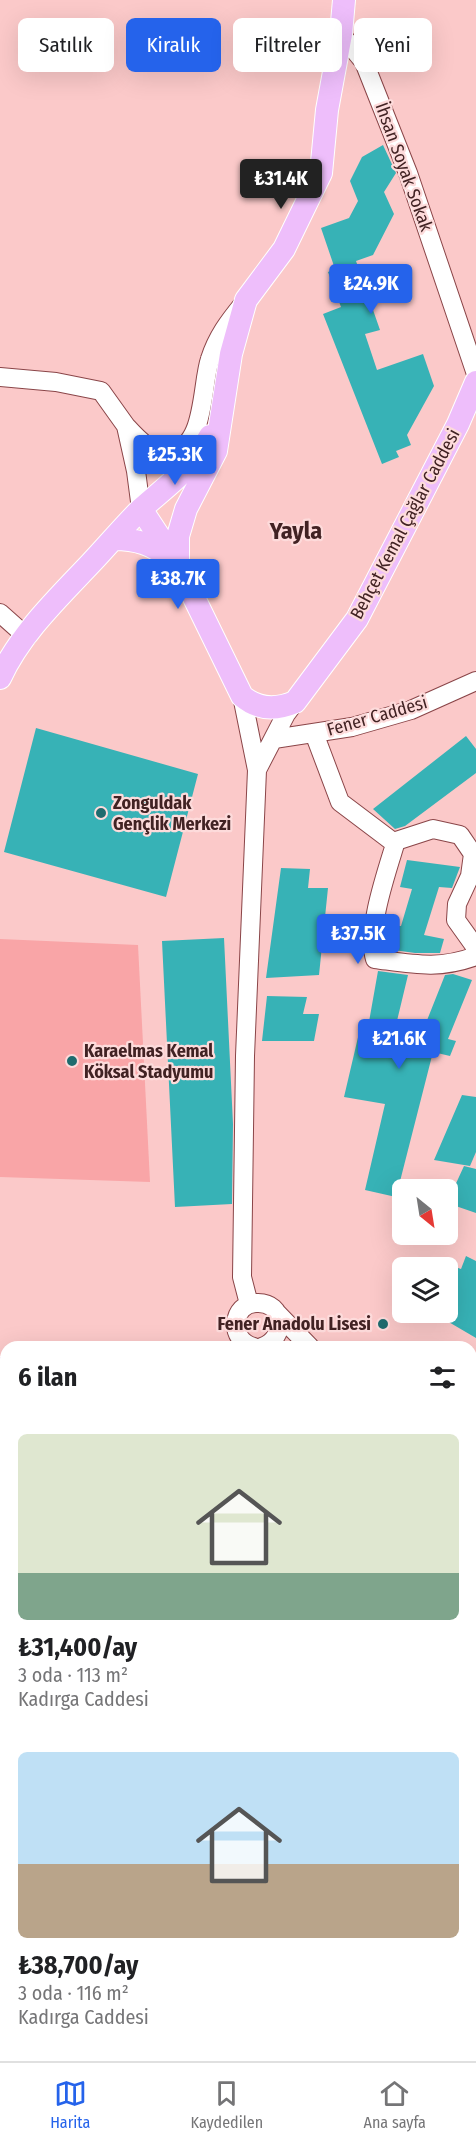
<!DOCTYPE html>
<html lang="tr">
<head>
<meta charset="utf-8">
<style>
	body { margin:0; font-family:"Fira Sans Condensed",sans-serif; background:#f2f2f2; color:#202124; height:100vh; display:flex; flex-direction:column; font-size:22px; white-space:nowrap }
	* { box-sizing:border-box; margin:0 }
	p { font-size:20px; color:#757577 }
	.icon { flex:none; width:33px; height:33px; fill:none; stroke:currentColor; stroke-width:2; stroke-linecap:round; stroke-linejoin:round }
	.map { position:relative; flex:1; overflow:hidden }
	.sheet { position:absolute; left:0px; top:1341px; width:477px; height:720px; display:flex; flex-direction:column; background:#fff; border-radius:18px 18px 0 0; box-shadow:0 6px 24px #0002 }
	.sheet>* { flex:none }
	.top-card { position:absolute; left:18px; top:18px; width:441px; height:54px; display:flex; gap:12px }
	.needle { width:39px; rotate:150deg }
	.tools { position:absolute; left:392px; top:1179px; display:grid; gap:12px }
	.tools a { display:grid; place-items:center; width:66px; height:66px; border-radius:9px; background:#fff; box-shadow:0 6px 24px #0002; font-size:30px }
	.price { position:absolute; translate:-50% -51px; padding:0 14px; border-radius:6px; background:#2563eb; color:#fff; font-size:20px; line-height:39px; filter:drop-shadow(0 2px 3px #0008) }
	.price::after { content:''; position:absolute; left:50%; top:36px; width:18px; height:14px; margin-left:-9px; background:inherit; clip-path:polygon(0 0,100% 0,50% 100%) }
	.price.current { background:#222; color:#fff }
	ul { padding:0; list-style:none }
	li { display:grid; align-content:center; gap:12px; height:318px; padding:0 18px }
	li span { display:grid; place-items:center; height:186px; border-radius:9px; color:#555 }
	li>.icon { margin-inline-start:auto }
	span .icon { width:108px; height:108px; fill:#fffc; stroke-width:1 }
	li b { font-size:26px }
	h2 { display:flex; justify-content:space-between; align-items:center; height:72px; padding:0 18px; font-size:26px }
	.tag { padding:0 21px; border-radius:9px; background:#fff; box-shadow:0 6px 24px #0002; font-size:21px; line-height:54px }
	.tag.current { background:#2563eb; color:#fff }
	.tabs { display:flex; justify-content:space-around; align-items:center; height:84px; border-top:2px solid #e0e0e0; background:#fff; font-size:16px; color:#757577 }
	.tabs a { display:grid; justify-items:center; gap:3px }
	.tabs .current { color:#2563eb }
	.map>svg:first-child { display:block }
</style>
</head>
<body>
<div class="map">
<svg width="476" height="2061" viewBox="0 0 476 2061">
	<rect width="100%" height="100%" fill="#fbc9c9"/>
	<path fill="#f9a5a7" d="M0 939 138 945 150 1182 0 1177Z"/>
	<path fill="#37b2b6" d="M383 145 396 173 384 192 394 214 373 255 356 261 380 330 365 334 377 370 423 354 434 386 407 435 411 445 396 451 399 457 382 464 323 314 341 307 328 272 335 269 321 228 349 218 358 201 350 181 362 157Z
		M36 728 198 774 166 897 4 852Z
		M466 736 476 749V773L405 826 395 829 373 809Z
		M407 860 460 867 452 888 439 887 424 935 444 939 440 953H415L386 949 392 926H401L412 889 400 887Z
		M281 868 310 869 308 888H328L319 975 266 978Z
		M224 938 233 1124 232 1204 175 1207 162 941Z
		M378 971 408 975 390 1050 414 1053 445 975 453 974 472 980 448 1039 456 1041 450 1056 433 1052 396 1197 365 1190 385 1104 344 1097 359 1033H367Z
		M267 996 307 997 303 1014H319L314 1041H262Z
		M462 1095 476 1097V1152L470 1166 434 1160Z
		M464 1166 476 1169V1213L447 1203Z
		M466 1256 476 1261V1338L447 1321V1264L461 1269Z"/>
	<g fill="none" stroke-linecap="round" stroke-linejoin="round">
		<defs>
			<path id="minor" d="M341 34 364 62 408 173 476 374
				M0 377 56 382 101 391 126 426 136 471 141 509
				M126 426C138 439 149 452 168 452 206 451 201 385 210 359 217 337 229 321 243 304
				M0 613 27 637
				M242 696 257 770 245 1056 242 1277 249 1304
				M314 733 340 802 393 842 433 829 460 835 473 854 470 876 457 904 456 920 476 948
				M274 739 352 727 411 710 476 681
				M257 770 286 714 295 702
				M396 841C387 871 366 930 375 959 413 964 439 970 476 956
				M277 1313 310 1347
				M254 1347C228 1341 231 1303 257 1303 285 1302 287 1338 262 1347
				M0 1424 6 1425
				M471 1484 476 1486
				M471 1502 476 1507
				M0 1561 6 1574
				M0 1704 6 1703"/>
			<path id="major" d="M141 509 178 565 242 696C258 710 276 710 295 702L357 619 458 424 476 382
				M114 539C136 539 153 544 170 559
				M178 565V536L186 509 216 451 231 354 246 300 284 249 321 173 327 110 341 34 344 0
				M0 678C20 634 58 598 91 563 108 545 124 526 141 509 169 484 191 470 210 436
				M0 1368 6 1372
				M0 1962 6 1960"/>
		</defs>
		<use href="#minor" stroke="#8a4548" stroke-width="20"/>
		<use href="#major" stroke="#fff" stroke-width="24"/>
		<use href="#minor" stroke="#fff" stroke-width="18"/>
		<use href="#major" stroke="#eebefb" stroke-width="22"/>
		<path stroke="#845e5e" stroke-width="4.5" stroke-dasharray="8 8" stroke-linecap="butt" d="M114 2061 115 2055"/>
	</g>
	<g fill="#1f6b6e" stroke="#fddbdb" stroke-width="2">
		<circle cx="101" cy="813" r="6"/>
		<circle cx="72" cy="1061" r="6"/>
		<circle cx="383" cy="1324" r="6"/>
	</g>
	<g text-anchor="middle" stroke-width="4.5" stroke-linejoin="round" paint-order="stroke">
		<g font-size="18" fill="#412223" stroke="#fddbdb">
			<text transform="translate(404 167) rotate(70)" y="6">İhsan Soyak Sokak</text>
			<text transform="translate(405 524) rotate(-62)" y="6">Behçet Kemal Çağlar Caddesi</text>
			<text transform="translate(377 716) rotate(-16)" y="6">Fener Caddesi</text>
		</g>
		<g font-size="18" font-weight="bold" fill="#412223" stroke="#fddbdb" text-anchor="start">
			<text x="113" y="809">Zonguldak<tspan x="113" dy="21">Gençlik Merkezi</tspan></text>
			<text x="84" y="1057">Karaelmas Kemal<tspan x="84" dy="21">Köksal Stadyumu</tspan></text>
			<text x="371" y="1330" text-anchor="end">Fener Anadolu Lisesi</text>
		</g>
		<g font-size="24" font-weight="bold" fill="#412223" stroke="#fddbdb">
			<text x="296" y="539">Yayla</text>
		</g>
	</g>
</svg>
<div class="tools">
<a><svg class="needle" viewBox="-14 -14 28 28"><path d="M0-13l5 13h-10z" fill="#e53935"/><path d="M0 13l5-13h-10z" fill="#757577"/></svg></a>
<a><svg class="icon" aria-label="layers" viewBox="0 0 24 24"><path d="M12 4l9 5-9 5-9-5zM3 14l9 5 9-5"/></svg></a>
</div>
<b class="price current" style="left:281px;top:210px">₺31.4K</b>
<b class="price" style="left:371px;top:315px">₺24.9K</b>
<b class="price" style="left:175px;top:486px">₺25.3K</b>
<b class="price" style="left:178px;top:610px">₺38.7K</b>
<b class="price" style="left:358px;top:965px">₺37.5K</b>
<b class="price" style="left:399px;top:1070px">₺21.6K</b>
<div class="top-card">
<a class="tag">Satılık</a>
<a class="tag current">Kiralık</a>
<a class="tag">Filtreler</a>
<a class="tag">Yeni</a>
</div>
<section class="sheet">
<h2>6 ilan<svg class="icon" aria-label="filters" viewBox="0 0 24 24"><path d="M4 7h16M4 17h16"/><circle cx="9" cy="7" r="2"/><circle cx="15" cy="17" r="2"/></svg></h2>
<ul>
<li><span style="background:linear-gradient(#dfe7d0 75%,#7fa58c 0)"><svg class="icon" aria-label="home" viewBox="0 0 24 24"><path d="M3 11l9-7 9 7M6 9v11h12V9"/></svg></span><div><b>₺31,400/ay</b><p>3 oda · 113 m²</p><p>Kadırga Caddesi</p></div></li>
<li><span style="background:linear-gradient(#bfe0f5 60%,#b9a48a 0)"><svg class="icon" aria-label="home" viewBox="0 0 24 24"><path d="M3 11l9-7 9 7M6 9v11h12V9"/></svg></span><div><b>₺38,700/ay</b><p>3 oda · 116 m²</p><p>Kadırga Caddesi</p></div></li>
</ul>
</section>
</div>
<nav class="tabs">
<a class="current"><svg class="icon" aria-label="map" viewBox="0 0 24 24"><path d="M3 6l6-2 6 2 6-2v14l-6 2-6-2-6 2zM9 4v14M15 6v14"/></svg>Harita</a>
<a><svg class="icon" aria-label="saved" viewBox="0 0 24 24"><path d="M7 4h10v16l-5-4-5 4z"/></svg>Kaydedilen</a>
<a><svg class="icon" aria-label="home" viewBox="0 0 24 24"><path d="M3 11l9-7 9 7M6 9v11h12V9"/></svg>Ana sayfa</a>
</nav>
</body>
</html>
